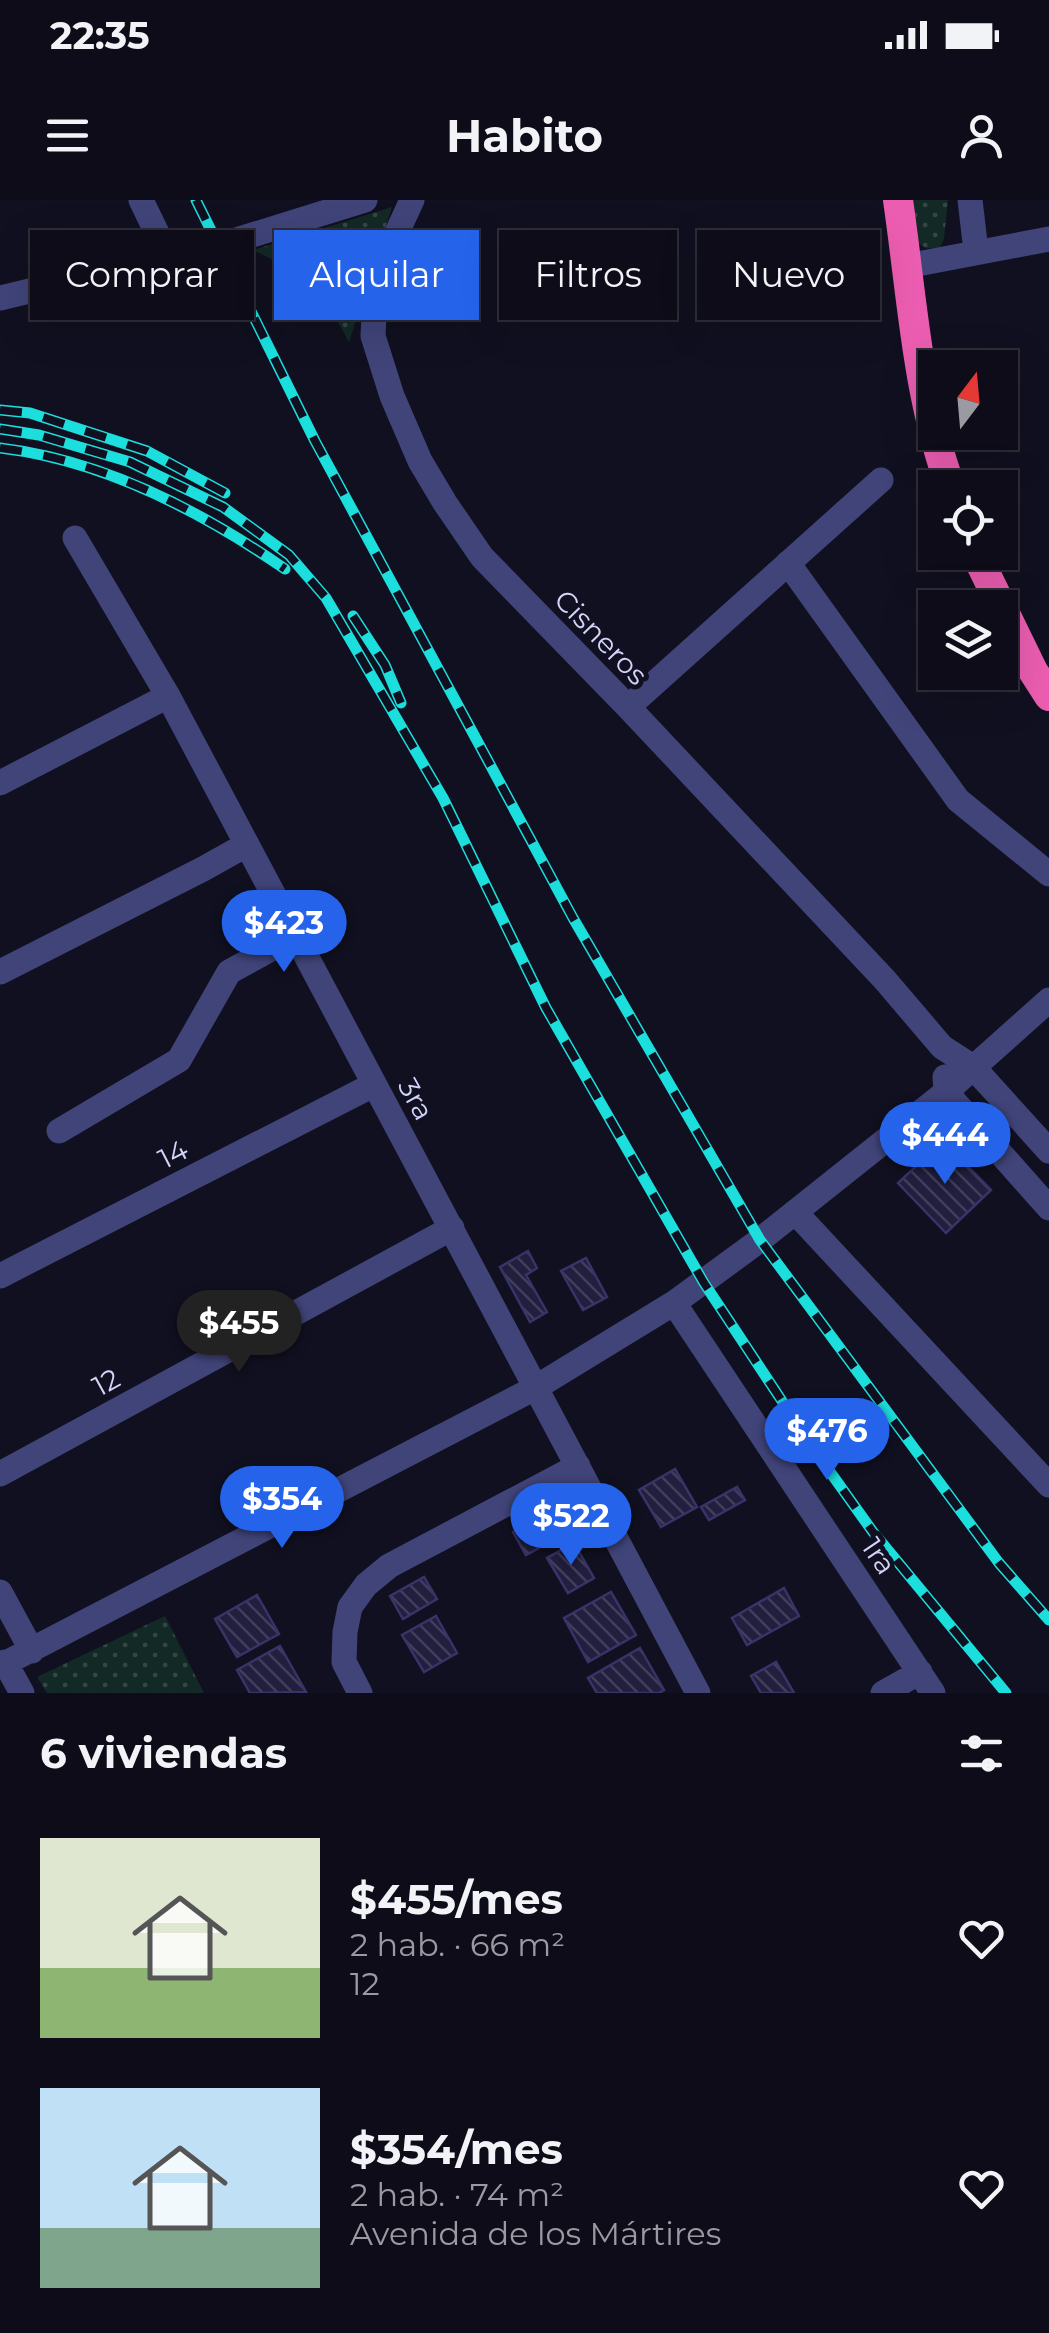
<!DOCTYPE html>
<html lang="es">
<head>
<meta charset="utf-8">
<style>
	body { margin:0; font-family:Montserrat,sans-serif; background:#161521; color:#f1f3f6; height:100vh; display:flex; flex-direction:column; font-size:38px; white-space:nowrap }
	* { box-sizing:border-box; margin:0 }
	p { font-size:32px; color:#9a9ba2 }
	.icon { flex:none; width:55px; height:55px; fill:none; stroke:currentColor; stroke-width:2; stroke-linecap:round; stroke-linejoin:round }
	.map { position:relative; height:1493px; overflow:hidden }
	.side { display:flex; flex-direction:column; background:#0d0c18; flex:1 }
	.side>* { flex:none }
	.hud { position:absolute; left:30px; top:30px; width:990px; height:90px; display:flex; gap:20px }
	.needle { width:65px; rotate:16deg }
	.fabs { position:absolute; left:918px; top:150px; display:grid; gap:20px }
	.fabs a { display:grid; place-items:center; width:100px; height:100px; border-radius:0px; background:#0d0c18; box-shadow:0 10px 40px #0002,0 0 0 2px #2d2c37; font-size:50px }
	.price { position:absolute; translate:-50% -85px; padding:0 22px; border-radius:35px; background:#2563eb; color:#fff; font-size:32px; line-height:65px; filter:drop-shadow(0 2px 5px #0008) }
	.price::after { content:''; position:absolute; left:50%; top:60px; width:30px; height:22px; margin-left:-15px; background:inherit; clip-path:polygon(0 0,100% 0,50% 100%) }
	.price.selected { background:#222; color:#fff }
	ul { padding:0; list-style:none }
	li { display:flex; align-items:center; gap:30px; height:250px; padding:0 40px }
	li span { display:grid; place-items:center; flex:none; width:280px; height:200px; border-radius:0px; color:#555 }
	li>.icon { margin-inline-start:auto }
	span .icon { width:120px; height:120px; fill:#fffc; stroke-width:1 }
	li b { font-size:42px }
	h2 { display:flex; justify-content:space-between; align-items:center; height:120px; padding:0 40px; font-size:42px }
	.pill { padding:0 35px; border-radius:0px; background:#0d0c18; box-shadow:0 10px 40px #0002,0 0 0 2px #2d2c37; font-size:35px; line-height:90px }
	.pill.selected { background:#2563eb; color:#fff }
	.status { display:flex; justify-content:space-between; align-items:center; height:70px; padding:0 50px; background:#0d0c18; direction:ltr }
	.status svg { height:28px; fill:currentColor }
	header { display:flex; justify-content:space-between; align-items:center; height:130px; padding:0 40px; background:#0d0c18; font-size:45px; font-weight:700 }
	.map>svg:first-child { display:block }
</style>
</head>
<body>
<div class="status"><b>22:35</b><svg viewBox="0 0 49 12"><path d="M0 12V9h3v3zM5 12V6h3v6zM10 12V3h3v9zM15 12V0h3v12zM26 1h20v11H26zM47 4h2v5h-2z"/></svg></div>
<header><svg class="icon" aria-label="menu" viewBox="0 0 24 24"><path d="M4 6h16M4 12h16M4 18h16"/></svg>Habito<svg class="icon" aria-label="person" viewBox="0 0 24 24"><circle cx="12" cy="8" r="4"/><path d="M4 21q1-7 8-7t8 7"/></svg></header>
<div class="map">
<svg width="1049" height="1493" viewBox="0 0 1049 1493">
	<defs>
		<pattern id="green-dots" width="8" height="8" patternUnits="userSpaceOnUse" patternTransform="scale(2.5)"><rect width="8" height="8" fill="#132926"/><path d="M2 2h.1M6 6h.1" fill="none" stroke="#344746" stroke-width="1.8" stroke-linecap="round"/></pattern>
		<pattern id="building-back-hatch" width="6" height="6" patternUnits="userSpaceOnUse" patternTransform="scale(2.5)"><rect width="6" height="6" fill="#211e3e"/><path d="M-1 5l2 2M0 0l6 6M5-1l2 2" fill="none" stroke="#403e5b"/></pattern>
	</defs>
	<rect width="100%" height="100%" fill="#111020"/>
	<path fill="url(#green-dots)" d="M912 0H948L944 39 939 49 926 48 917 43Z
		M392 7 349 142 316 81 253 50Z
		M165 1416 204 1493H47L37 1477Z"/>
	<path fill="url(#building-back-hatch)" stroke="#383368" stroke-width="2.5" d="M326 42 338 47 333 61 320 56Z
		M943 941 991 990 946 1033 898 983Z
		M528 1051 537 1068 526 1075 547 1112 530 1122 500 1067Z
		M586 1058 607 1097 583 1110 561 1071Z
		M675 1269 697 1307 661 1327 639 1290Z
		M737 1287 745 1300 709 1320 701 1307Z
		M551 1311 565 1334 526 1355 513 1332Z
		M574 1343 594 1378 568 1393 547 1358Z
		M424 1377 437 1399 403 1419 390 1396Z
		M784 1388 799 1416 747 1445 732 1418Z
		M611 1392 636 1435 588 1462 564 1418Z
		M257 1395 279 1434 237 1457 215 1419Z
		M436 1416 457 1453 424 1472 402 1435Z
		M280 1446 306 1492 250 1493 237 1470Z
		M640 1448 664 1490 659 1493H597L588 1478Z
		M776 1462 794 1493H761L751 1476Z"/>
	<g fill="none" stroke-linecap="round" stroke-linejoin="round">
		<path stroke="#404479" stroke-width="25" d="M141 0 169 58
			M412 0 388 52 375 95 373 136 392 196 420 261 445 303 482 357 628 507 885 780 942 847 973 867 1049 951
			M970 0 976 51
			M907 66 1049 39
			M0 98 217 46 365 0
			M75 338 168 496 698 1493
			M788 363 958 600 1049 674
			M628 507 881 280
			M0 583 168 496
			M0 772 203 669 246 645
			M945 877 946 892 1049 1008
			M59 931 179 860 229 772 295 736
			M795 1012 1049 1285
			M0 1076 373 885
			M674 1103 933 1493
			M0 1274 452 1028
			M0 1392 32 1451
			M5 1462 22 1493
			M0 1466 535 1188 674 1103 760 1040 946 892 1049 800
			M360 1493 344 1462 345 1432 350 1407 366 1385 389 1366 578 1266
			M883 1493 920 1472"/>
		<path stroke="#eb5db0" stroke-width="30" d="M898 0C912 96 917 196 951 288
			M975 352 1033 471 1049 496"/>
		<defs>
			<path id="rail" d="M196 0 315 241 573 718 760 1040 999 1363 1049 1420
				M0 210 30 213 147 251 225 293
				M0 229 39 235 130 262 223 307 289 355 326 398 443 598 546 808 704 1083 813 1248 873 1332 1006 1493
				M0 248C103 260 201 311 285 369
				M353 416 385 465 401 503"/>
		</defs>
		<use href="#rail" stroke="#1bdedd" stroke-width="11"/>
		<use href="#rail" stroke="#111020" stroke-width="8" stroke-dasharray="22" stroke-linecap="butt"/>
	</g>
	<g text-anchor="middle" stroke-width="10" stroke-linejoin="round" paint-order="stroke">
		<g font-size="28" fill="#d4d4fa" stroke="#111020">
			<text transform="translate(601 437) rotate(46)" y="10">Cisneros</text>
			<text transform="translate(416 899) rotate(61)" y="10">3ra</text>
			<text transform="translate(173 954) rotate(-27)" y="10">14</text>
			<text transform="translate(106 1182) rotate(-29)" y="10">12</text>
			<text transform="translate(879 1356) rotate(56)" y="10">1ra</text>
		</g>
	</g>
</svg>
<div class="fabs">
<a><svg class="needle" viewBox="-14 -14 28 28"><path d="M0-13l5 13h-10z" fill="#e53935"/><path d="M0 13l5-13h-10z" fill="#9a9ba2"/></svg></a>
<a><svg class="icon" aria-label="locate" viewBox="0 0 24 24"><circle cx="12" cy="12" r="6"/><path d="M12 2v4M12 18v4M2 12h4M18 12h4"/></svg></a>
<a><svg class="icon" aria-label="layers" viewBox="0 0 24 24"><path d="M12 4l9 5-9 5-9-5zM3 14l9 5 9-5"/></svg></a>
</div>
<b class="price" style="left:284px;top:775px">$423</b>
<b class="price" style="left:945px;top:987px">$444</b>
<b class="price selected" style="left:239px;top:1175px">$455</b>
<b class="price" style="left:827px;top:1283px">$476</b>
<b class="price" style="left:282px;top:1351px">$354</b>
<b class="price" style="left:571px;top:1368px">$522</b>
<div class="hud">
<a class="pill">Comprar</a>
<a class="pill selected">Alquilar</a>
<a class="pill">Filtros</a>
<a class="pill">Nuevo</a>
</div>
</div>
<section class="side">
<h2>6 viviendas<svg class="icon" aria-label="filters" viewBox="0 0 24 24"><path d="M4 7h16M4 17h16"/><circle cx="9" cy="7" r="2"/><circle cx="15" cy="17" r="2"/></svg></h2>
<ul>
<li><span style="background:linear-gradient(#dfe7d0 65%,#8fb573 0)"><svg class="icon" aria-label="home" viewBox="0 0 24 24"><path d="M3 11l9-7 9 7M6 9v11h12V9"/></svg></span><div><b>$455/mes</b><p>2 hab. · 66 m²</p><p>12</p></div><svg class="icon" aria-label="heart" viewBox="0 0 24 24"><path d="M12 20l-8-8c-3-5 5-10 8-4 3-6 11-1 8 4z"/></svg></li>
<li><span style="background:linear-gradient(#bfe0f5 70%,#7fa58c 0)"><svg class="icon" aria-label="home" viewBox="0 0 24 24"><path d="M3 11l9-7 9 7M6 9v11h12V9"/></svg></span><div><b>$354/mes</b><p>2 hab. · 74 m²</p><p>Avenida de los Mártires</p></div><svg class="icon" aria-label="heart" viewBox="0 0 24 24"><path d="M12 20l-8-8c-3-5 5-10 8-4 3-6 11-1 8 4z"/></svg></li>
</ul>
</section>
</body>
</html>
